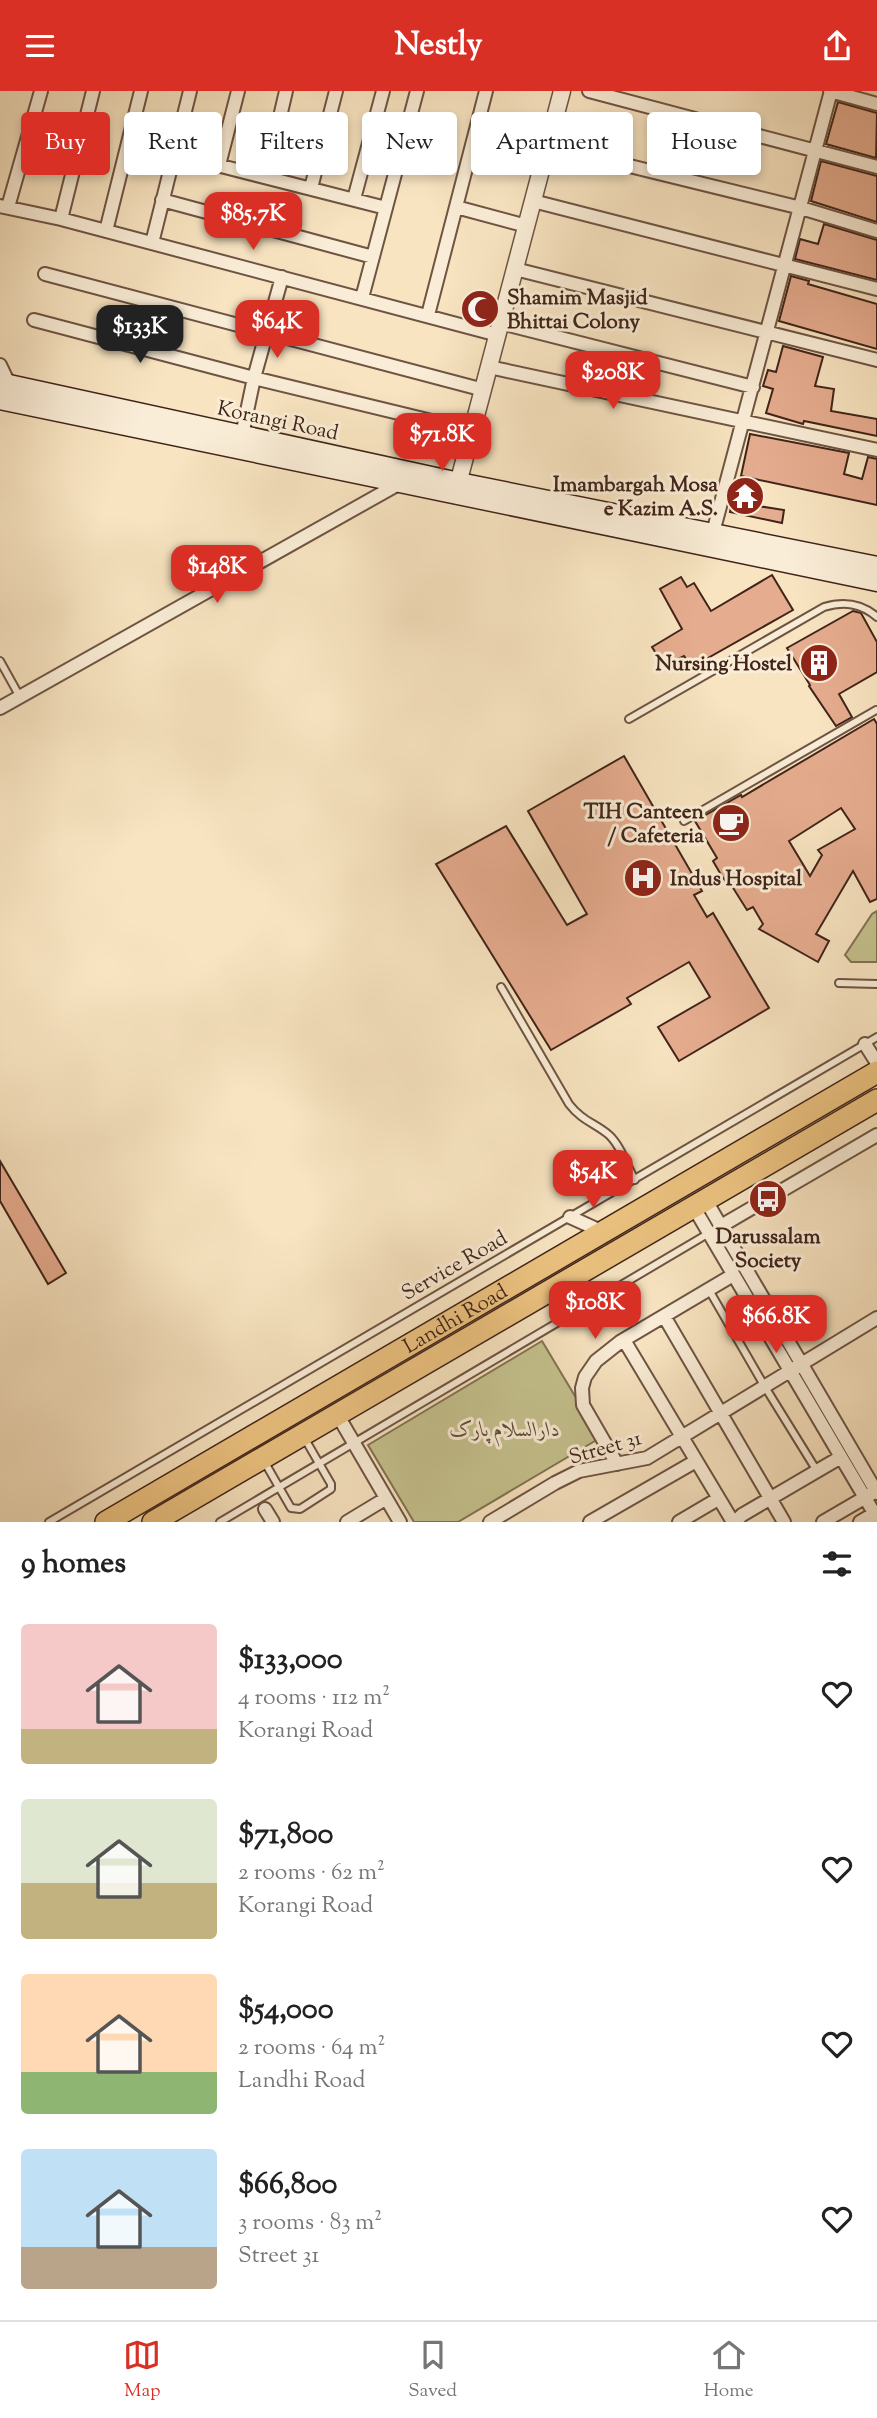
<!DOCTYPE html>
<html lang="en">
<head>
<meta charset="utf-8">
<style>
	body { margin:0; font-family:"Sorts Mill Goudy",Amiri,serif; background:#f6f6f6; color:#222; height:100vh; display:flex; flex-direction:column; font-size:26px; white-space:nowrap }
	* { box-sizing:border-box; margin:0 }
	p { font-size:23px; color:#767676 }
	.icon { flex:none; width:38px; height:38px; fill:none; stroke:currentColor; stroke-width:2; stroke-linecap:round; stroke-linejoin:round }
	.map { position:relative; height:1431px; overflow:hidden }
	.side { display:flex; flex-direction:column; background:#fff; flex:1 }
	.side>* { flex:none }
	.top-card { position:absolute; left:21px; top:21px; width:836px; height:63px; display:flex; gap:14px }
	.price { position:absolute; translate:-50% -60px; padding:0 16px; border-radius:14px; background:#d93025; color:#fff; font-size:23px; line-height:46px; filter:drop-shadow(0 2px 4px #0008) }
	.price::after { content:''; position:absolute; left:50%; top:42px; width:21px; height:16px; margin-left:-10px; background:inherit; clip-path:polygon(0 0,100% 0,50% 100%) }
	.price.current { background:#222; color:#fff }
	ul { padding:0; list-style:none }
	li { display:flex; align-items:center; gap:21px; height:175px; padding:0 21px }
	li span { display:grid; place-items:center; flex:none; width:196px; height:140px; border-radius:7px; color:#555 }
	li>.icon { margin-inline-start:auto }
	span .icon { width:84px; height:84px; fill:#fffc; stroke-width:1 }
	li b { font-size:30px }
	h2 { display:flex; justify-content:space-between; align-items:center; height:84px; padding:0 21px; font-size:30px }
	.chip { padding:0 24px; border-radius:7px; background:#fff; box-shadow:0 4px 10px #0003; font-size:24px; line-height:63px }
	.chip.current { background:#d93025; color:#fff }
	header { display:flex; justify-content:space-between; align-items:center; height:91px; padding:0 21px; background:#d93025; color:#fff; font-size:32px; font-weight:700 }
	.tab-bar { display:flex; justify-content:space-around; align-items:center; height:98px; border-top:2px solid #e0e0e0; background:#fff; font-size:19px; color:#767676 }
	.tab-bar a { display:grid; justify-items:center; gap:4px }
	.tab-bar .current { color:#d93025 }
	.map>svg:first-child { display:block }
</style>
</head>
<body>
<header><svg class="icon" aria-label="menu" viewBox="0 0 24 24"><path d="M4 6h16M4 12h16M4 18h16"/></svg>Nestly<svg class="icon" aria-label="share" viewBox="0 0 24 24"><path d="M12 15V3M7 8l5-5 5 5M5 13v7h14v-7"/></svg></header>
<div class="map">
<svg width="877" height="1431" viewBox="0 0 877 1431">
	<rect width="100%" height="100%" fill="#f8e4c1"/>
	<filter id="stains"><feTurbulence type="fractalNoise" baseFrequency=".00286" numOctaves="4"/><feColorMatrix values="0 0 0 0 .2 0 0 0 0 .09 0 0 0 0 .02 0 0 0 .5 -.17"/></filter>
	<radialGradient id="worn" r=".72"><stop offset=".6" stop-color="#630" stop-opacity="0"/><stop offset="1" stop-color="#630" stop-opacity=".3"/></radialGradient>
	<path fill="#c5c28e" stroke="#827354" stroke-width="2" d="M877 820V871H851L845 864 872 823Z
		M542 1250 600 1347 458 1431H414L368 1354Z"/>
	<path fill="#e6ac8f" stroke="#402419" stroke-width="2" fill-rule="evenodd" d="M838 11 877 22 876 67 826 53Z
		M821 70 877 85V131L811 110Z
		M824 133 877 149V189L795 168 800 148 818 153Z
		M791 185 809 190 808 193 877 213V258L779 230Z
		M783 255 823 266 815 295 834 298 831 320 877 328V345L804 330 803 333 766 322 773 298 763 295 768 279 776 281Z
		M750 343 849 362 844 383 862 388 868 366 877 368V414L741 385Z
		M732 411 784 419 782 432 730 421Z
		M772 484 793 519 692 576 684 565 664 575 652 556 682 538 660 498 681 486 687 496 694 492 711 520Z
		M853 520 861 522 877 551V581L839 603 852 626 836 635 809 595 810 594 787 557Z
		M874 628 877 633V808L870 811 853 780 816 843 829 850 818 871 759 838 763 833 753 816 747 819 730 792 728 794 720 782 713 770 717 767 695 730 741 704 742 706ZM841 717 855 738 818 759 822 764 810 785 789 750Z
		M624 665 702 800 694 804 707 826 713 822 769 917 679 970 658 936 710 906 689 871 627 907 631 913 551 959 436 773 506 735 567 834 587 823 528 720Z
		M0 1070 66 1182 48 1193 0 1110Z"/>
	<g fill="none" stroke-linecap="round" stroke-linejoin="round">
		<defs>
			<path id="service" d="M0 570 20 606
				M629 628 824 516C844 510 861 512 877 526
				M684 730 876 619
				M839 892 877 893
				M501 896 569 1013C582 1030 595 1032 609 1044 621 1055 627 1075 635 1089
				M709 1199 765 1296 817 1380
				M264 1370 291 1417 300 1418 331 1398V1393L305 1348
				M49 1431 877 946
				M220 1431 721 1135"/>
			<path id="minor" d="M589 0 877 76
				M830 0 877 13
				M548 55 801 117 877 140
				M174 63 386 117
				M219 74 238 0
				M266 86 286 0
				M311 97 336 0
				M354 108 383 0
				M162 109 373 166
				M533 110 877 198
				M0 115 61 128 498 244
				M8 116 41 0
				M456 116 527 135
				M61 128 93 0
				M106 140 141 0
				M152 152 190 0
				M515 178 877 269
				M45 183 484 299
				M362 207 417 0
				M428 224 486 0
				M34 229 254 287 473 340
				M501 232 753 296
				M0 274 9 293
				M489 276 877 359
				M242 344 254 287 282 186
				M711 449 831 0
				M0 617 402 391
				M865 953 877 972
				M705 1108 877 1402
				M693 1115 877 1427
				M570 1126 603 1141
				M721 1135 877 1044
				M664 1225 784 1431
				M624 1249 733 1431
				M337 1323 400 1431
				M617 1373 583 1314 582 1297 585 1286 596 1270 620 1251 733 1184
				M265 1418 273 1431
				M347 1431 385 1408
				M490 1431 555 1392 579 1380 647 1367 877 1227
				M590 1431 696 1370
				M679 1431 718 1408
				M735 1431 742 1424 841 1366
				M823 1431 871 1403
				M860 1431 877 1421"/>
			<path id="tertiary" d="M455 404 562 0"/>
			<path id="secondary" d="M0 291 459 391 877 475
				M0 309 877 491"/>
			<g id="primary">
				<path id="s1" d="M106 1431 877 981"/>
				<path d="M153 1431 877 1009"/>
			</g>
		</defs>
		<use href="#service" stroke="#6e5443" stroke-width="10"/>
		<use href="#minor" stroke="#6e5443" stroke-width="16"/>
		<use href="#tertiary" stroke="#6e5443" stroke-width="19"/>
		<use href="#secondary" stroke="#402419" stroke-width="21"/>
		<use href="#primary" stroke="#402419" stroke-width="24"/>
		<use href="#service" stroke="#faedd7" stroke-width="6"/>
		<use href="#minor" stroke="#faedd7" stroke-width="12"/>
		<use href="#tertiary" stroke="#faedd7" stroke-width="16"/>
		<use href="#secondary" stroke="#faedd7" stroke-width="18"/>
		<use href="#primary" stroke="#ecc280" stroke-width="21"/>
	</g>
	<defs>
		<symbol id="mosque-disc" viewBox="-11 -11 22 22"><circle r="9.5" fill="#8f2418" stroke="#faedd7"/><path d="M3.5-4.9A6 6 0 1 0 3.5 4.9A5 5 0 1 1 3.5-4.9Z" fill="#fff"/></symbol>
		<symbol id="temple-disc" viewBox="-11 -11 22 22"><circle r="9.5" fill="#8f2418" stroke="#faedd7"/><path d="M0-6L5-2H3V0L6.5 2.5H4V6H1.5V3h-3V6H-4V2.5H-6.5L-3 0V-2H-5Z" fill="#fff"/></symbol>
		<symbol id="building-disc" viewBox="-11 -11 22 22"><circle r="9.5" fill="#8f2418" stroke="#faedd7"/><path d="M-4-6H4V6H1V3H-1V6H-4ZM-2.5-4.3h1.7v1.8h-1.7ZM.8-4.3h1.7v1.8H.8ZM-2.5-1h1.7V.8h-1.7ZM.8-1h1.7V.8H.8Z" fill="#fff"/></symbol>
		<symbol id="cafe-disc" viewBox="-11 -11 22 22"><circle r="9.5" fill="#8f2418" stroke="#faedd7"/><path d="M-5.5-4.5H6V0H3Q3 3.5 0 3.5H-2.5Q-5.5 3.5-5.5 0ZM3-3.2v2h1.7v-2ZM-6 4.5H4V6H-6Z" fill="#fff"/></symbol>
		<symbol id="hospital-disc" viewBox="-11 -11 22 22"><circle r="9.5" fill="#8f2418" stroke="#faedd7"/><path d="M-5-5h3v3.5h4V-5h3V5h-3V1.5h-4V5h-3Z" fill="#fff"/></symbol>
		<symbol id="bus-disc" viewBox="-11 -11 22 22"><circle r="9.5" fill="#8f2418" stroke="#faedd7"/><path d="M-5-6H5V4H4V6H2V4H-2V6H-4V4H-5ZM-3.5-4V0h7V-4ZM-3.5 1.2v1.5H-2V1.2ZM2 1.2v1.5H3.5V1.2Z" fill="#fff"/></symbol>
	</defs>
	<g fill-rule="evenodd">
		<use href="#mosque-disc" x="458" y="196" width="44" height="44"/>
		<use href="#temple-disc" x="723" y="383" width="44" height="44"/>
		<use href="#building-disc" x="797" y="550" width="44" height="44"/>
		<use href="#cafe-disc" x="709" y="710" width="44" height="44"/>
		<use href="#hospital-disc" x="621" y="765" width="44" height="44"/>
		<use href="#bus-disc" x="746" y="1086" width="44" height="44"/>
	</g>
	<g text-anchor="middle" stroke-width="6" stroke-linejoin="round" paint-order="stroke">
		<g font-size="21" font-weight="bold" fill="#402419" stroke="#faedd7" text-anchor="end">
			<text x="507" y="213" text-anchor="start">Shamim Masjid<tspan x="507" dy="24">Bhittai Colony</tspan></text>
			<text x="718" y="400">Imambargah Mosa<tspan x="718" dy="24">e Kazim A.S.</tspan></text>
			<text x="792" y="579">Nursing Hostel</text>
			<text x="704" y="727">TIH Canteen<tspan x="704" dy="24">/ Cafeteria</tspan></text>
			<text x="670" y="794" text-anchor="start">Indus Hospital</text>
			<text x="768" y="1152" text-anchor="middle">Darussalam<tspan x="768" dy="24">Society</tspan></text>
		</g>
		<g font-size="21" fill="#402419" stroke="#faedd7">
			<text transform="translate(278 329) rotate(12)" y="7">Korangi Road</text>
			<text transform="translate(454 1174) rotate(-30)" y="7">Service Road</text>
			<text dy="7" stroke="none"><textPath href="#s1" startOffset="404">Landhi Road</textPath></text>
			<text transform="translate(605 1356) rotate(-16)" y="7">Street 31</text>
		</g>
		<g font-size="21" font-style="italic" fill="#614c36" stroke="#faedd7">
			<text x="505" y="1345">دارالسلام پارک</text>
		</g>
	</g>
	<rect width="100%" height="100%" filter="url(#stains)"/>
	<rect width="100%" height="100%" fill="url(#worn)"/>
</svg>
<b class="price" style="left:253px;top:161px">$85.7K</b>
<b class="price" style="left:277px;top:269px">$64K</b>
<b class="price current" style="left:140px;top:274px">$133K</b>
<b class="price" style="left:613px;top:320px">$208K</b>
<b class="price" style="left:442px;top:382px">$71.8K</b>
<b class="price" style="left:217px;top:514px">$148K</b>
<b class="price" style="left:593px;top:1119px">$54K</b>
<b class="price" style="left:595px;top:1250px">$108K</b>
<b class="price" style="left:776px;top:1264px">$66.8K</b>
<div class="top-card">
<a class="chip current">Buy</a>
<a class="chip">Rent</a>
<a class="chip">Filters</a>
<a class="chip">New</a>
<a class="chip">Apartment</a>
<a class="chip">House</a>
</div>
</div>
<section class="side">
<h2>9 homes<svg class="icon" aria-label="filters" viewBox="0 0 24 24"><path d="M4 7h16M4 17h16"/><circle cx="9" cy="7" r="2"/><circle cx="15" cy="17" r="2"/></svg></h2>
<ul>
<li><span style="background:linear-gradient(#f6c9c9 75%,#c2b280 0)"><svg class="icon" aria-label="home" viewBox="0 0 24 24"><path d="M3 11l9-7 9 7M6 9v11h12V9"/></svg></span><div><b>$133,000</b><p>4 rooms · 112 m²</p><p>Korangi Road</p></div><svg class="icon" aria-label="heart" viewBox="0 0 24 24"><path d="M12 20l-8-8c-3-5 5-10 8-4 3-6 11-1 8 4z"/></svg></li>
<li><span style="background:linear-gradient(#dfe7d0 60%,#c2b280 0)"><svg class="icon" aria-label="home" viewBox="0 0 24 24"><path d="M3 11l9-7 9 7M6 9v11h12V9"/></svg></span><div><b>$71,800</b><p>2 rooms · 62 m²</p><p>Korangi Road</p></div><svg class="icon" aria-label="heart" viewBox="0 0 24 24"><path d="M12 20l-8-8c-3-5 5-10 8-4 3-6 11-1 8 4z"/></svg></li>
<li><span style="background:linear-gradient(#ffd9b3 70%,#8fb573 0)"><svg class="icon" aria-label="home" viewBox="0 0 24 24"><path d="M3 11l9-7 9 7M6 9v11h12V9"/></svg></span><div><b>$54,000</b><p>2 rooms · 64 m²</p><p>Landhi Road</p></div><svg class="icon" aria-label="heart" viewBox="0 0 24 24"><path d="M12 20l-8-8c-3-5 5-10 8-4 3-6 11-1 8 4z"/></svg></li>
<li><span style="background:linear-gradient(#bfe0f5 70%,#b9a48a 0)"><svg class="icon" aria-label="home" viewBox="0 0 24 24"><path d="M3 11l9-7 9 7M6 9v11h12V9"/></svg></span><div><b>$66,800</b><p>3 rooms · 83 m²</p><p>Street 31</p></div><svg class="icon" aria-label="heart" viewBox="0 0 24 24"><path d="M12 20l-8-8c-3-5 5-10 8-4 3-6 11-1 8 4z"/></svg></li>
</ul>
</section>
<nav class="tab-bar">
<a class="current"><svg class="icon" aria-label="map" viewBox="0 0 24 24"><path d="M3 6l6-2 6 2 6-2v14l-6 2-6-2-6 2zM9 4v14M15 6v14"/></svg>Map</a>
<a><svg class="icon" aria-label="saved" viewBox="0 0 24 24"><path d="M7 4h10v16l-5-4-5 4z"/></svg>Saved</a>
<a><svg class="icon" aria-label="home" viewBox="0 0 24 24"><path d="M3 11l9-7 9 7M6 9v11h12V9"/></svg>Home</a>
</nav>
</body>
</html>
